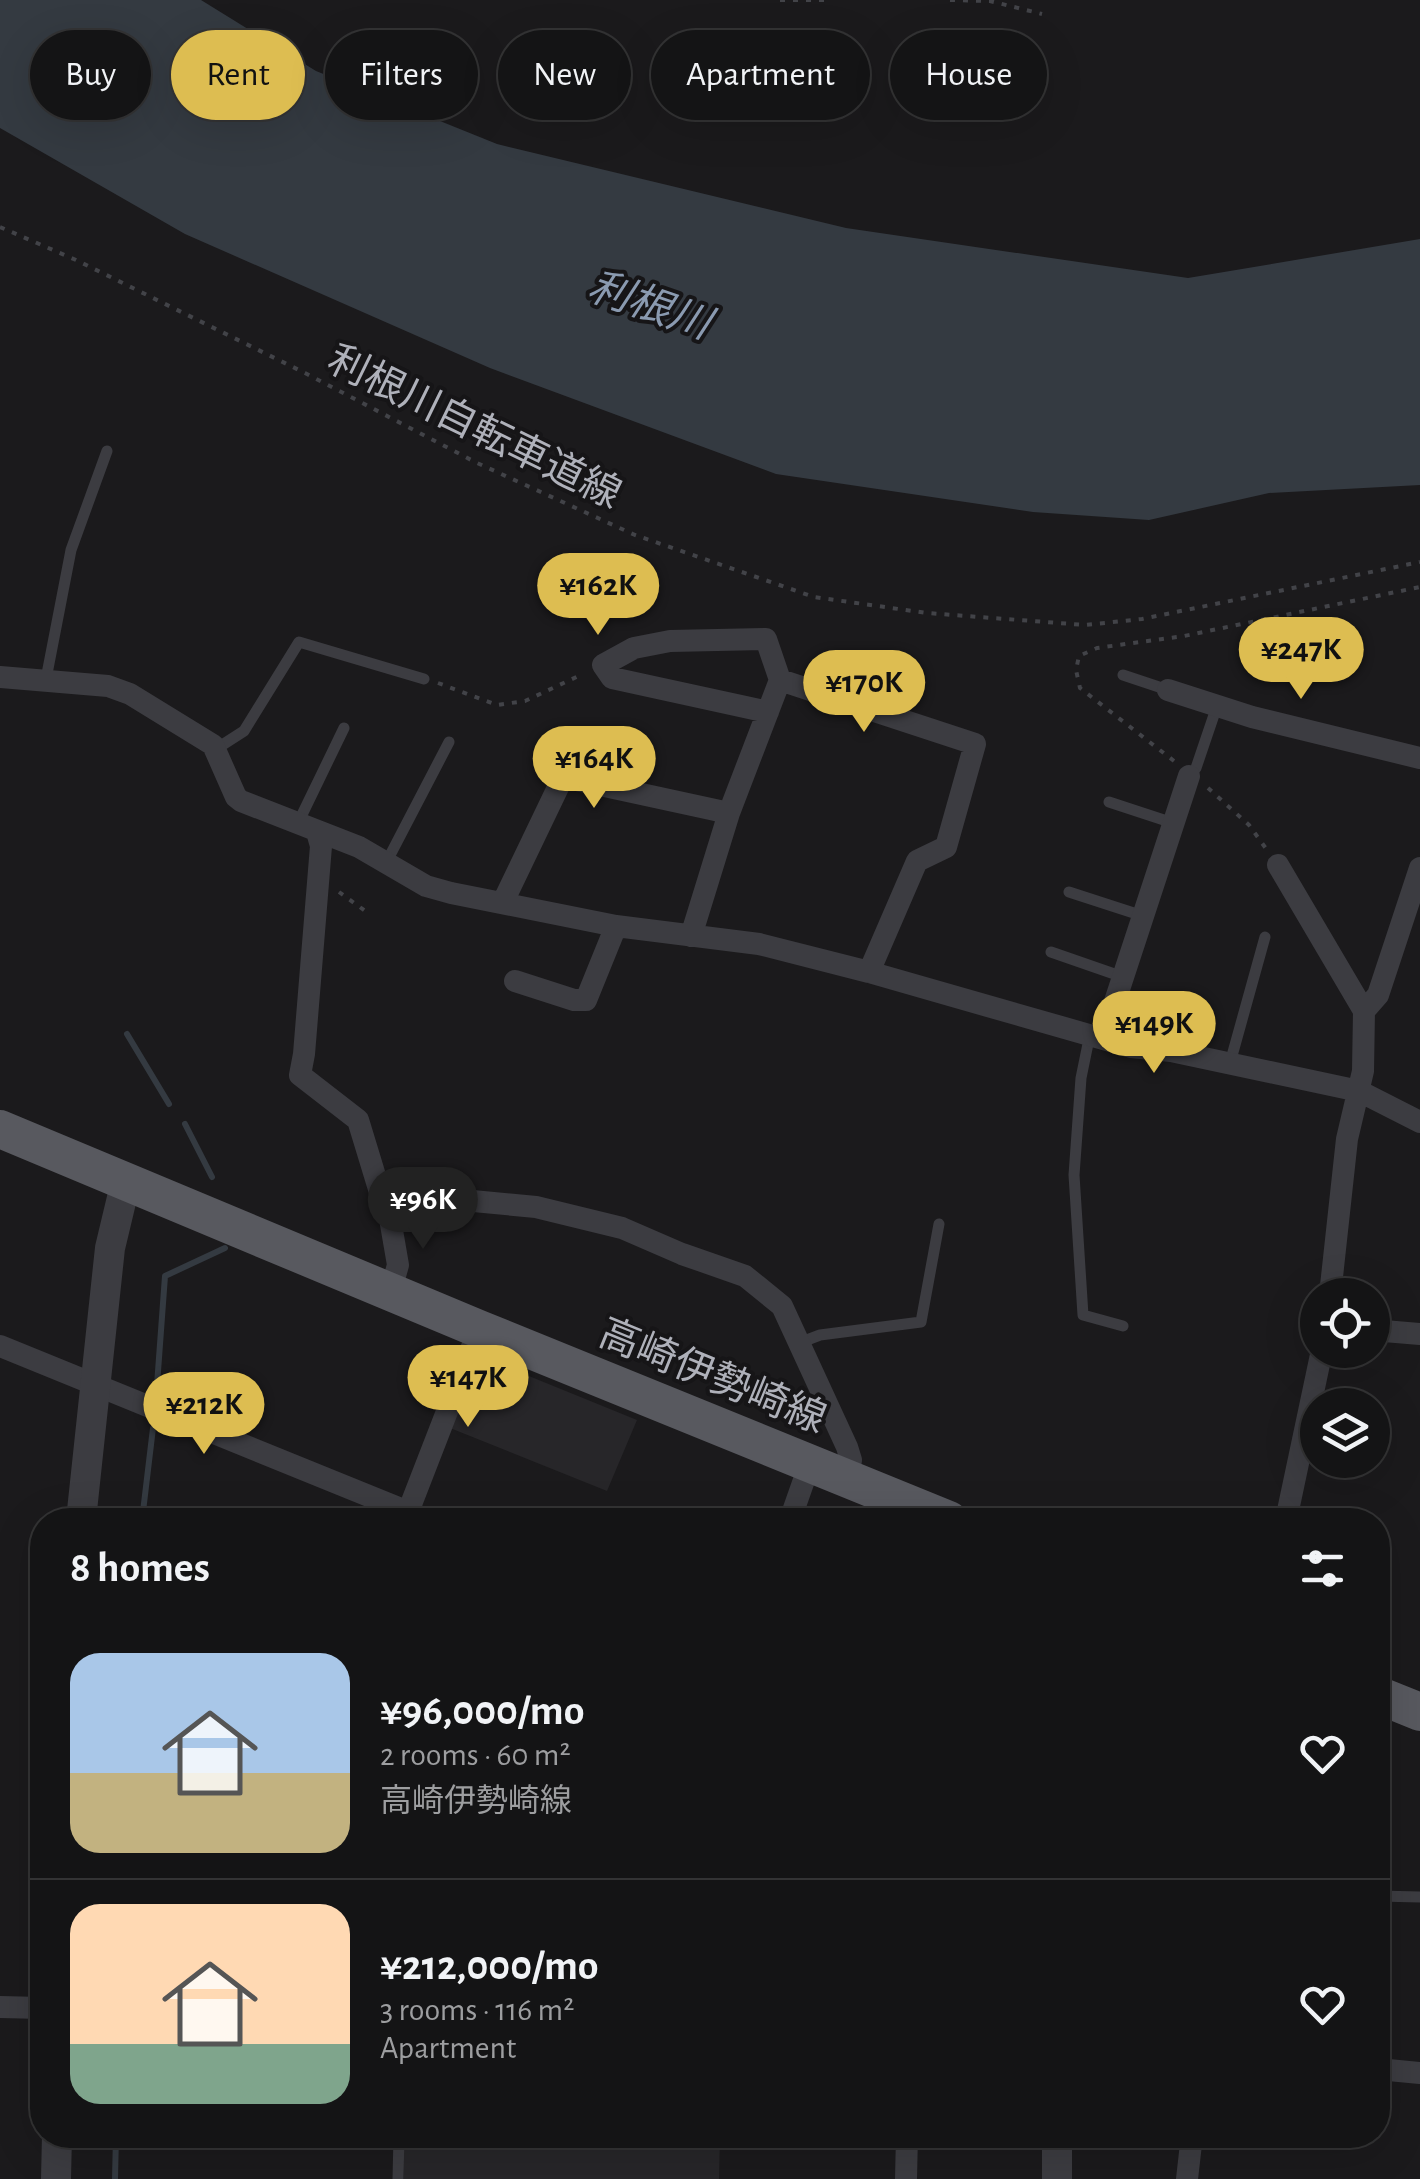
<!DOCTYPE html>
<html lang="en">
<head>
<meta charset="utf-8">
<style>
	body { margin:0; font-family:"Alegreya Sans","Noto Sans JP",sans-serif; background:#1d1d1e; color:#f1f3f6; height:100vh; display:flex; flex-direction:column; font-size:38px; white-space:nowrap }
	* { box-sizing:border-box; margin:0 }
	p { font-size:32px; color:#9d9ea0 }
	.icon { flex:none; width:55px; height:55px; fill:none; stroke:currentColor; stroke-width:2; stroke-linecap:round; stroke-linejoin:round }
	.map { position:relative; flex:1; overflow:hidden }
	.drawer { position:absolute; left:30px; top:1508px; width:1360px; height:640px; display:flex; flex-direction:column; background:#141415; border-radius:40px; box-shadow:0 10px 40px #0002,0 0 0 2px #333334 }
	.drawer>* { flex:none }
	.top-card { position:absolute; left:30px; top:30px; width:1360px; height:90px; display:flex; gap:20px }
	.fabs { position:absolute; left:1300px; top:1278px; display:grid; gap:20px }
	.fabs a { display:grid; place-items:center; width:90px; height:90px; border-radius:50%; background:#141415; box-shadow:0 10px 40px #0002,0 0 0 2px #333334; font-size:50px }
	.price { position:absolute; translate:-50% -85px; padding:0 22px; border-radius:35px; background:#ddbd51; color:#111; font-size:32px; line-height:65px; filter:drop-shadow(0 2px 5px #0008) }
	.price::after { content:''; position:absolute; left:50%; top:60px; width:30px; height:22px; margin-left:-15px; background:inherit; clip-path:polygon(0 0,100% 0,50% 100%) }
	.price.active { background:#222; color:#fff }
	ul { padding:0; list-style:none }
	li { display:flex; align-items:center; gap:30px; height:250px; padding:0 40px }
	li+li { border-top:2px solid #333334 }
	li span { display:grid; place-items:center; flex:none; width:280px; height:200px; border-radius:30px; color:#555 }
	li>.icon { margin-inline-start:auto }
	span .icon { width:120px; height:120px; fill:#fffc; stroke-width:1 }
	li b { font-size:42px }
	h2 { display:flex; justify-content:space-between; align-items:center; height:120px; padding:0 40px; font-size:42px }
	.pill { padding:0 35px; border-radius:45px; background:#141415; box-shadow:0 10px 40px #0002,0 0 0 2px #333334; font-size:35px; line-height:90px }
	.pill.active { background:#ddbd51; color:#111 }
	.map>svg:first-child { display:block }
</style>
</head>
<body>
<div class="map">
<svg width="1420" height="2179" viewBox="0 0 1420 2179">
	<rect width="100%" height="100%" fill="#1b1a1c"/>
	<path fill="#272629" d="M480 1356 637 1420 607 1491 450 1428Z
		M404 2135H720L719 2179H404Z"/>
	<path fill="#343a41" d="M0 0H201L316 71 497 144 846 228 1188 278 1420 239V485L1269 493 1149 520 1033 512 776 474 490 368 185 234 0 128Z"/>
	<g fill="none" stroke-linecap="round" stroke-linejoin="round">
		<path stroke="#343a41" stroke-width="6" d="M127 1034 169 1104
			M185 1124 212 1177
			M157 1385 165 1276 225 1248
			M430 1511 452 1520
			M142 1520 153 1428
			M115 2179 116 2135"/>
		<path stroke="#424348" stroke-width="4" stroke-dasharray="5 8" stroke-linecap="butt" d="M780 0H826
			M950 0 990 1 1042 14
			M0 227 76 260 305 373 475 462 635 535 814 597 927 613 1085 625 1142 619 1420 562
			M438 683 497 705 525 701 583 674
			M1174 761 1080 688 1076 670 1079 656 1097 648 1184 636 1420 587
			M1208 788 1249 825 1267 850
			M339 892 368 913"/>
		<path stroke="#3c3c41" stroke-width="11" d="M1123 675 1168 690
			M46 679 71 550 107 451
			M216 749 244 731 299 642 424 679
			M1189 776 1196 768 1217 706
			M1109 802 1173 823
			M298 823 344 728
			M386 863 449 742
			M1069 892 1143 916
			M1051 952 1123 977
			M1090 1034 1081 1078 1074 1175 1083 1315 1123 1326
			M1230 1063 1265 937
			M799 1343 820 1335 921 1322 939 1224
			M1378 1896 1420 1897
			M398 2179 399 2135"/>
		<path stroke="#3c3c41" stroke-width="22" d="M0 677 108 686 130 694 213 745 236 797 241 801 359 847 426 886 451 893 616 926 759 944 869 972 1131 1047 1171 1051 1359 1091 1420 1122
			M1168 690 1252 717 1420 758
			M768 712 612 678 603 665 634 648 670 641 766 639 780 680
			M317 832 321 846 304 1054 300 1075 358 1120 379 1189 388 1207 398 1265 391 1290
			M1278 865 1364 1011
			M503 902 563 777 729 813
			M691 936 729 813 780 680 975 744 946 847 917 861 869 972
			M515 981 574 1000H586L616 926
			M1103 1038 1189 776
			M388 1207 420 1196 536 1207 622 1228 682 1254 745 1276 782 1306 847 1447 851 1460 848 1479
			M1330 1295 1347 1139 1363 1071 1364 1011 1378 995 1420 868
			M1372 1330 1420 1334
			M0 1346 428 1520
			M407 1520 408 1512 479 1329
			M790 1520 810 1463
			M1286 1520 1322 1350
			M0 2007 42 2008
			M1378 2069 1420 2073
			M906 2179 907 2135
			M1187 2179 1192 2135"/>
		<path stroke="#3c3c41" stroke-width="30" d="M81 1520 110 1248 126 1181
			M56 2179 57 2135
			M1057 2179V2135"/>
		<path stroke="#58595f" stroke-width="38" d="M0 1129 479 1329 949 1520
			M1378 1695 1420 1712"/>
	</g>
	<g text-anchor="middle" stroke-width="8" stroke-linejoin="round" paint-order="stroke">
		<g font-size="40" fill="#afb1ba" stroke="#161517">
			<text transform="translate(475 426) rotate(26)" y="14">利根川自転車道線</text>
			<text transform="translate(713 1375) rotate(22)" y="14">高崎伊勢崎線</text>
		</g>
		<g font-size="42" font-style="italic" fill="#8a9ab0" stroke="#161517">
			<text transform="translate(650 304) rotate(19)" y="15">利根川</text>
		</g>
	</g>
</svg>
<div class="fabs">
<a><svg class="icon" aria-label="locate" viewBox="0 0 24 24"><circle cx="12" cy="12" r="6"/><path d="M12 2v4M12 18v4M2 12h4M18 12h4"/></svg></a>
<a><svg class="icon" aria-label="layers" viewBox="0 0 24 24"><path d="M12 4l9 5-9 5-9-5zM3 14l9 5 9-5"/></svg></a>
</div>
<b class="price" style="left:598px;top:638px">¥162K</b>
<b class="price" style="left:1301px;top:702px">¥247K</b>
<b class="price" style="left:864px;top:735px">¥170K</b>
<b class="price" style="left:594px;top:811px">¥164K</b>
<b class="price" style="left:1154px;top:1076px">¥149K</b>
<b class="price active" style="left:423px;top:1252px">¥96K</b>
<b class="price" style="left:468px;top:1430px">¥147K</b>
<b class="price" style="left:204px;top:1457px">¥212K</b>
<div class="top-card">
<a class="pill">Buy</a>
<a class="pill active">Rent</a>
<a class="pill">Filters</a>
<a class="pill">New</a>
<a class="pill">Apartment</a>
<a class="pill">House</a>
</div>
<section class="drawer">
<h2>8 homes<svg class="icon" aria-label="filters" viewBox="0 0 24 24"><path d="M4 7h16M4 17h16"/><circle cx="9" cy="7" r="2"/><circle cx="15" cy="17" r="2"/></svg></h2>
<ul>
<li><span style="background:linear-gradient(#a9c7e8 60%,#c2b280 0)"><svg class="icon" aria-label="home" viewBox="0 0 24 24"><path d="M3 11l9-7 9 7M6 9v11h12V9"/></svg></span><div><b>¥96,000/mo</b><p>2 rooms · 60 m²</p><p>高崎伊勢崎線</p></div><svg class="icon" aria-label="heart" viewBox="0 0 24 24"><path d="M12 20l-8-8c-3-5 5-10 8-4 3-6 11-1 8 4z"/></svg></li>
<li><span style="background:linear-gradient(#ffd9b3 70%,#7fa58c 0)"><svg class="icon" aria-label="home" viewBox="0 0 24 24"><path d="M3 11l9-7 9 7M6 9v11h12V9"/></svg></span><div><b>¥212,000/mo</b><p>3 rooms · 116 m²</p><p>Apartment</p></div><svg class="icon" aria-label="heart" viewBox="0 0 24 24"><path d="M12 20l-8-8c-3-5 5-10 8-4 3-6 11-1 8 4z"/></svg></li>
</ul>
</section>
</div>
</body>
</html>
